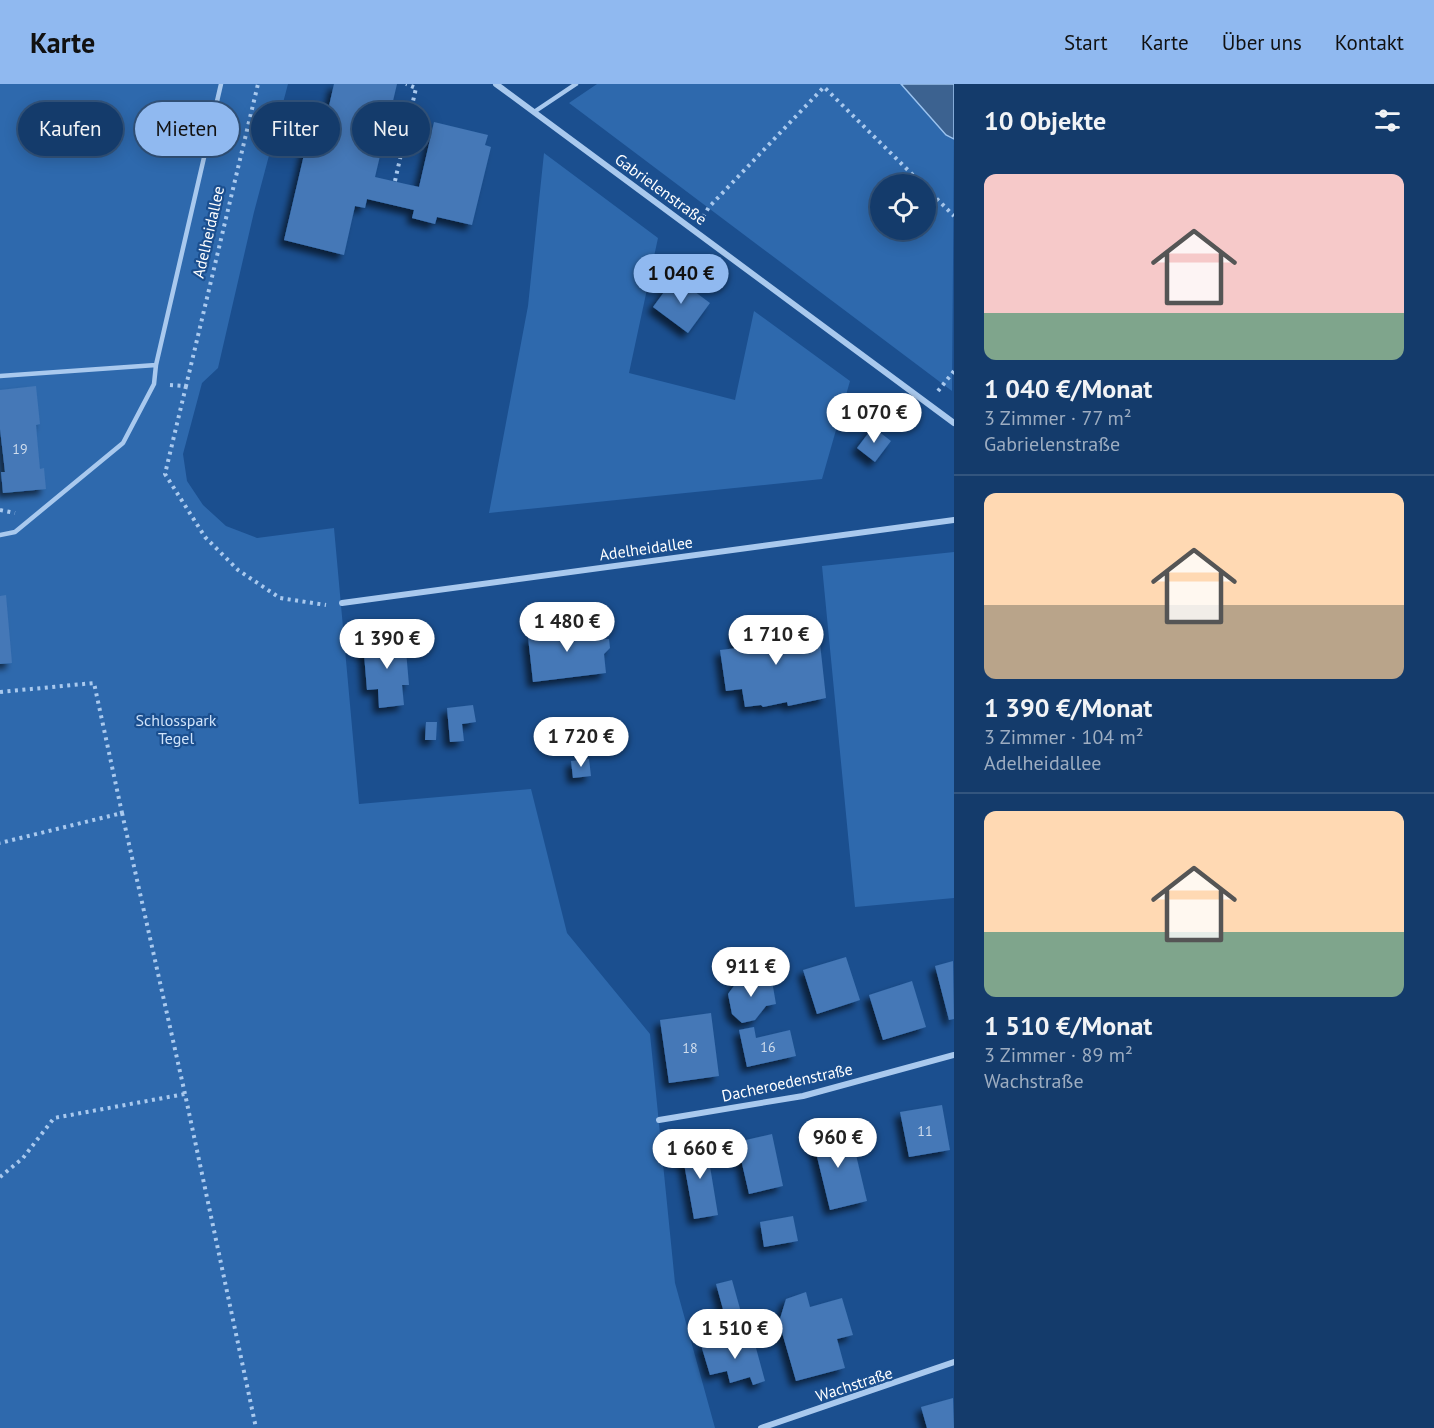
<!DOCTYPE html>
<html lang="de">
<head>
<meta charset="utf-8">
<style>
	body { margin:0; font-family:"PT Sans",sans-serif; background:#1d4271; color:#f1f3f6; height:100vh; display:flex; flex-direction:column; font-size:22px; white-space:nowrap }
	* { box-sizing:border-box; margin:0 }
	p { font-size:20px; color:#9dadc1 }
	.icon { flex:none; width:33px; height:33px; fill:none; stroke:currentColor; stroke-width:2; stroke-linecap:round; stroke-linejoin:round }
	.map { position:relative; flex:1; overflow:hidden }
	.details { display:flex; flex-direction:column; background:#143b6b; width:480px }
	.details>* { flex:none }
	.banner { position:absolute; left:18px; top:18px; width:570px; height:54px; display:flex; gap:12px }
	.buttons { position:absolute; left:870px; top:90px; display:grid; gap:12px }
	.buttons a { display:grid; place-items:center; width:66px; height:66px; border-radius:50%; background:#143b6b; box-shadow:0 3px 15px #0003,0 0 0 2px #33557e; font-size:30px }
	.price { position:absolute; translate:-50% -51px; padding:0 14px; border-radius:21px; background:#fff; color:#222; font-size:20px; line-height:39px; filter:drop-shadow(0 2px 3px #0008) }
	.price::after { content:''; position:absolute; left:50%; top:36px; width:18px; height:14px; margin-left:-9px; background:inherit; clip-path:polygon(0 0,100% 0,50% 100%) }
	.price.selected { background:#90b9f0; color:#111 }
	ul { padding:0; list-style:none }
	li { display:grid; align-content:center; gap:12px; height:318px; padding:0 30px }
	li+li { border-top:2px solid #33557e }
	li span { display:grid; place-items:center; height:186px; border-radius:12px; color:#555 }
	li>.icon { margin-inline-start:auto }
	span .icon { width:108px; height:108px; fill:#fffc; stroke-width:1 }
	li b { font-size:26px }
	h2 { display:flex; justify-content:space-between; align-items:center; height:72px; padding:0 30px; font-size:26px }
	.chip { padding:0 21px; border-radius:27px; background:#143b6b; box-shadow:0 3px 15px #0003,0 0 0 2px #33557e; font-size:21px; line-height:54px }
	.chip.selected { background:#90b9f0; color:#111 }
	header { display:flex; align-items:center; gap:36px; box-sizing:border-box; height:84px; padding:0 30px; background:#90b9f0; color:#111 }
	header strong { font-size:28px }
	nav { display:flex; gap:33px; margin-inline-start:auto; font-size:21px }
	main { display:flex; flex:1; min-height:0 }
	.map>svg:first-child { display:block }
</style>
</head>
<body>
<header>
<strong>Karte</strong>
<nav><a>Start</a><a>Karte</a><a>Über uns</a><a>Kontakt</a></nav>
</header>
<main>
<div class="map">
<svg width="954" height="1344" viewBox="0 0 954 1344">
	<defs>
		<filter id="shadow"><feDropShadow dx="-5.5" dy="5.5" stdDeviation="3" flood-color="#0009"/></filter>
	</defs>
	<rect width="100%" height="100%" fill="#1b4f8f"/>
	<path fill="#2e69ad" fill-rule="evenodd" d="M0 0H288L254 128 218 284 202 299 183 370 187 397 203 421 226 442 257 454 334 444 359 720 531 705 567 849 650 950 675 1199 715 1344H0Z
		M597 0H901L946 51 954 55 952 307 569 19ZM880 100H926V146H880Z
		M544 69 658 154 629 289 735 316 754 227 850 297 822 395 489 429 528 222Z
		M954 468V814L855 823 822 482Z"/>
	<path fill="#3c6290" stroke="#9cc4f0" stroke-width="1.5" d="M901 0H954V55L946 51Z"/>
	<path fill="#4478b7" filter="url(#shadow)" d="M334 0H397L375 93 419 103 434 38 488 51 485 61 491 63 472 141 437 133 435 140 412 134 414 126 367 115 365 124 355 122 344 171 284 156 310 45 323 48Z
		M675 193 710 219 688 249 653 223Z
		M36 302 40 340 36 341 40 385 44 384 46 405 3 409 1 388H5L0 345V306Z
		M873 343 891 357 875 378 857 364Z
		M6 511 12 579 0 580V512Z
		M590 537 592 555H609L610 564 604 570 606 589 533 598 528 553 542 551 541 546 577 542 576 539Z
		M792 541 793 544 818 541 826 614 788 622 787 618 763 623 761 621 745 623 742 605 726 607 720 566 738 564 734 552 740 543 745 547Z
		M405 555 409 601H402L404 621 379 624 378 605 367 606 363 558Z
		M473 621 476 638 462 640 464 657 450 658 447 624Z
		M426 638H437L436 656H425Z
		M589 675 591 692 573 694 571 677Z
		M846 873 860 916 817 930 803 886Z
		M953 877 954 935 949 936 935 882Z
		M771 891 776 920 766 922 755 936 742 939 732 930 728 910 739 895 753 893 756 896 759 892Z
		M912 897 926 943 883 956 869 911Z
		M711 929 719 992 669 999 660 936Z
		M754 943 756 954 790 946 796 972 747 983 739 946Z
		M942 1021 950 1066 909 1073 900 1028Z
		M827 1040 831 1059 852 1054 867 1117 830 1126 810 1044Z
		M772 1050 783 1102 749 1110 737 1058Z
		M706 1058 718 1131 694 1135 681 1063Z
		M793 1132 798 1157 764 1163 760 1138Z
		M732 1196 742 1232 726 1236 716 1200Z
		M806 1208 810 1223 842 1214 853 1251 837 1255 845 1284 796 1297 779 1238 786 1215Z
		M753 1253 765 1297 753 1301 750 1293 730 1299 727 1287 710 1291 701 1261 718 1256 720 1263Z
		M953 1314 954 1344H927L921 1323Z"/>
	<g fill="none" stroke-linecap="round" stroke-linejoin="round">
		<path stroke="#a9c9ee" stroke-width="4" stroke-dasharray="3 4.5" stroke-linecap="butt" d="M395 97 416 4 406 0
			M926 104 954 132
			M703 133 709 123 824 3 922 100
			M170 301 186 302 258 0
			M186 302 165 390 205 453 238 486 280 514 326 521
			M938 307 954 287
			M0 426 15 429
			M0 608 94 599 122 729 0 759
			M122 729 185 1010 256 1344
			M0 1093 23 1074 54 1034 185 1010"/>
		<path stroke="#a9c9ee" stroke-width="4.5" d="M534 28 576 0
			M0 292 156 281
			M0 451 15 448 123 359 154 300 156 281 221 0"/>
		<path stroke="#a9c9ee" stroke-width="6" d="M496 0 954 339
			M342 519 954 436
			M659 1036 803 1012 954 971
			M761 1344 954 1278"/>
	</g>
	<g text-anchor="middle" stroke-width="4.5" stroke-linejoin="round" paint-order="stroke">
		<g font-size="14" fill="#d0dded">
			<text x="20" y="370">19</text>
			<text x="768" y="968">16</text>
			<text x="690" y="969">18</text>
			<text x="925" y="1052">11</text>
		</g>
		<g font-size="16" fill="#fff" stroke="#1b4f8f">
			<text transform="translate(661 105) rotate(36)" y="6">Gabrielenstraße</text>
			<text transform="translate(208 148) rotate(-77)" y="6">Adelheidallee</text>
			<text transform="translate(646 464) rotate(-8)" y="6">Adelheidallee</text>
			<text transform="translate(787 998) rotate(-12)" y="6">Dacheroedenstraße</text>
			<text transform="translate(854 1300) rotate(-18)" y="6">Wachstraße</text>
		</g>
		<g font-size="16" fill="#cfe3fa" stroke="#1b4f8f">
			<text x="176" y="642">Schlosspark<tspan x="176" dy="18">Tegel</tspan></text>
		</g>
	</g>
</svg>
<div class="buttons">
<a><svg class="icon" aria-label="locate" viewBox="0 0 24 24"><circle cx="12" cy="12" r="6"/><path d="M12 2v4M12 18v4M2 12h4M18 12h4"/></svg></a>
</div>
<b class="price selected" style="left:681px;top:221px">1 040 €</b>
<b class="price" style="left:874px;top:360px">1 070 €</b>
<b class="price" style="left:567px;top:569px">1 480 €</b>
<b class="price" style="left:776px;top:582px">1 710 €</b>
<b class="price" style="left:387px;top:586px">1 390 €</b>
<b class="price" style="left:581px;top:684px">1 720 €</b>
<b class="price" style="left:751px;top:914px">911 €</b>
<b class="price" style="left:838px;top:1085px">960 €</b>
<b class="price" style="left:700px;top:1096px">1 660 €</b>
<b class="price" style="left:735px;top:1276px">1 510 €</b>
<div class="banner">
<a class="chip">Kaufen</a>
<a class="chip selected">Mieten</a>
<a class="chip">Filter</a>
<a class="chip">Neu</a>
</div>
</div>
<section class="details">
<h2>10 Objekte<svg class="icon" aria-label="filters" viewBox="0 0 24 24"><path d="M4 7h16M4 17h16"/><circle cx="9" cy="7" r="2"/><circle cx="15" cy="17" r="2"/></svg></h2>
<ul>
<li><span style="background:linear-gradient(#f6c9c9 75%,#7fa58c 0)"><svg class="icon" aria-label="home" viewBox="0 0 24 24"><path d="M3 11l9-7 9 7M6 9v11h12V9"/></svg></span><div><b>1 040 €/Monat</b><p>3 Zimmer · 77 m²</p><p>Gabrielenstraße</p></div></li>
<li><span style="background:linear-gradient(#ffd9b3 60%,#b9a48a 0)"><svg class="icon" aria-label="home" viewBox="0 0 24 24"><path d="M3 11l9-7 9 7M6 9v11h12V9"/></svg></span><div><b>1 390 €/Monat</b><p>3 Zimmer · 104 m²</p><p>Adelheidallee</p></div></li>
<li><span style="background:linear-gradient(#ffd9b3 65%,#7fa58c 0)"><svg class="icon" aria-label="home" viewBox="0 0 24 24"><path d="M3 11l9-7 9 7M6 9v11h12V9"/></svg></span><div><b>1 510 €/Monat</b><p>3 Zimmer · 89 m²</p><p>Wachstraße</p></div></li>
</ul>
</section>
</main>
</body>
</html>
